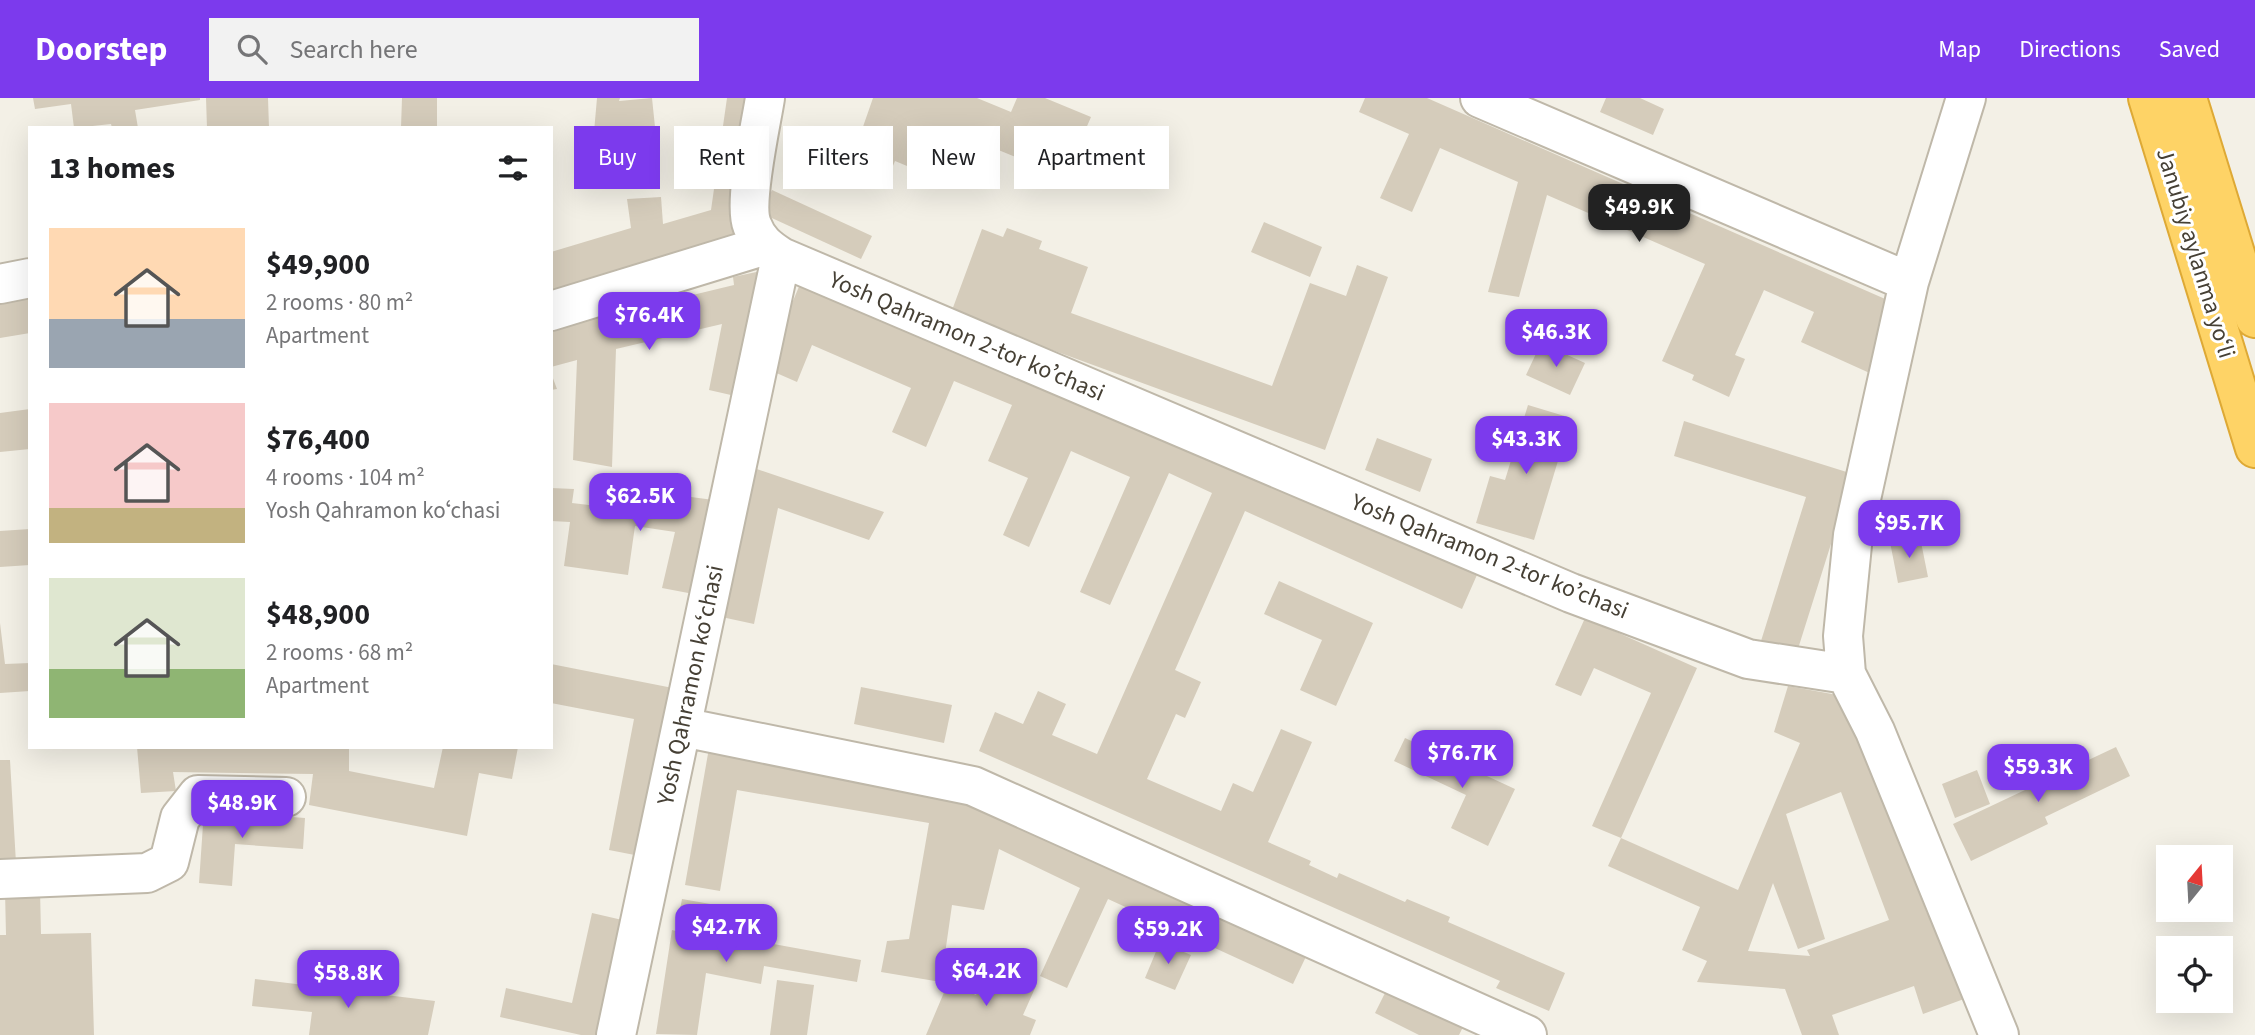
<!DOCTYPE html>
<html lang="en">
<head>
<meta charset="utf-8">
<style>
	body { margin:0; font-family:"Source Sans 3",sans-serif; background:#f2f2f2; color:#202124; height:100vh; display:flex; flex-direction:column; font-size:26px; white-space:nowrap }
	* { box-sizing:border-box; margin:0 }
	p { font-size:23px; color:#757577 }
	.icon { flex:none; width:38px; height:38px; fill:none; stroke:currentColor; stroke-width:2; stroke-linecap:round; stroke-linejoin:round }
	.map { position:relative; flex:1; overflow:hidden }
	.sheet { position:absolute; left:28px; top:28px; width:525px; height:623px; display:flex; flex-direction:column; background:#fff; border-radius:0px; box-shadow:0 7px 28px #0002 }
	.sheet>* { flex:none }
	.hud { position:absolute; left:574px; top:28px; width:665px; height:63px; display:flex; gap:14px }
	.needle { width:46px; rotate:18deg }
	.tools { position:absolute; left:2156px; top:747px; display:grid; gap:14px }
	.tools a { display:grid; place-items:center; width:77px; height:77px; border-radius:0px; background:#fff; box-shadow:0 7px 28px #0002; font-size:35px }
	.price { position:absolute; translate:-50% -60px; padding:0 16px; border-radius:14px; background:#7c3aed; color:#fff; font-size:23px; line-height:46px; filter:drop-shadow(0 2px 4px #0008) }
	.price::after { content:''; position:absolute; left:50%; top:42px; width:21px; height:16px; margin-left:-10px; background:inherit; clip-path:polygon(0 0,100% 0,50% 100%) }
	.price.current { background:#222; color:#fff }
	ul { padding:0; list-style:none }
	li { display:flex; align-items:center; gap:21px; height:175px; padding:0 21px }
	li span { display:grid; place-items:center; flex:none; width:196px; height:140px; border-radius:0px; color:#555 }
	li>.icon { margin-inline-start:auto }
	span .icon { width:84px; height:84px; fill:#fffc; stroke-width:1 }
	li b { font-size:30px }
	h2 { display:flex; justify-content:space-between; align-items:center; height:84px; padding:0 21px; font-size:30px }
	.pill { padding:0 24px; border-radius:0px; background:#fff; box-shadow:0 7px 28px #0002; font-size:24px; line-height:63px }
	.pill.current { background:#7c3aed; color:#fff }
	header { display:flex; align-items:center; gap:42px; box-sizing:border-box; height:98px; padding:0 35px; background:#7c3aed; color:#fff }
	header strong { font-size:33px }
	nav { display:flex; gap:38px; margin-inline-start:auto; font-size:24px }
	.search { width:490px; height:63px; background:#f2f2f2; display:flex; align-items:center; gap:18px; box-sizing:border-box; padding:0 24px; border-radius:0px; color:#757577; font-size:26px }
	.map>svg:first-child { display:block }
</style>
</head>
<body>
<header>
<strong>Doorstep</strong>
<div class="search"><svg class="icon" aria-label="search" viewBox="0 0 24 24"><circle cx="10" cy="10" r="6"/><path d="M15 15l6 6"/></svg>Search here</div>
<nav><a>Map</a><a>Directions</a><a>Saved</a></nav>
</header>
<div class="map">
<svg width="2255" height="937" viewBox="0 0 2255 937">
	<rect width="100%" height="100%" fill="#f3f0e6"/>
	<path fill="#d5ccbb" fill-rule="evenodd" d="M33 0H200V2L135 12 138 30H112L111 26 74 30 71 6 35 11Z
		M206 0H268L269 30H207Z
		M402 0H437V30H401Z
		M597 0H620L619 3 652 0 655 29 594 34Z
		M727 0H758L732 146 551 198V154L631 130 627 101 661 99 663 126 711 112Z
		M873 0H977L1011 14 1017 0H1045L1091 19 1065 79 942 29 924 75 895 63 887 82 850 66Z
		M1365 0H1427L1892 204 1874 277 1801 244 1814 214 1764 192 1735 257 1745 261 1729 299 1692 282 1694 277 1662 263 1705 166 1547 97 1519 199 1488 194 1518 84 1440 50 1412 114 1380 100 1409 36 1359 14Z
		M1606 0H1640L1664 11 1653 37 1600 14Z
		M772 92 872 138 861 161 761 115Z
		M1264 124 1322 149 1310 179 1251 154Z
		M1007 130 1042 143 1039 151 1088 169 1071 215 1272 288 1310 185 1346 198 1357 167 1388 179 1325 352 951 215 982 131 1003 139Z
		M761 173 744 300 709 292 722 226 616 251 612 369 573 362 577 262 551 269V224L611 207 614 216 734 187 733 179Z
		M803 179 1480 470 1462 511 1245 413 1175 572 1201 584 1185 620 1176 616 1147 681 1221 713 1233 685 1253 694 1281 631 1312 644 1268 744 1311 763 1309 767 1337 780 1339 775 1405 804 1407 801 1450 819 1448 824 1565 875 1549 913 1496 890 1500 883 979 653 995 614 1023 626 1038 593 1066 606 1052 637 1097 656 1212 395 1169 375 1110 507 1080 494 1130 379 1071 353 1029 449 1003 437 1028 380 988 363 1012 307 954 283 926 349 892 334 911 290 812 247 797 284 765 270Z
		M30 191V235L0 240V195Z
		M1541 245 1585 265 1570 297 1526 277Z
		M551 275 557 291 551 292Z
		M1528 307 1571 320 1534 442 1476 425 1490 378 1505 382Z
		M30 311V351L0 354V315Z
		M1684 323 1853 376 1797 554 1761 543 1806 399 1674 358Z
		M1377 340 1432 361 1420 394 1365 372Z
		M748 368 884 414 869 442 778 410 754 526 717 518Z
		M609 388 721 403 704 498 662 490 675 434 635 428 628 477 564 468 570 424 551 423V390L574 391 572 405 606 409Z
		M30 431V467L0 469V433Z
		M1920 439 1928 479 1898 485 1890 444Z
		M1279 483 1373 525 1336 608 1300 592 1322 542 1264 516Z
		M1585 520 1697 570 1621 740 1738 792 1800 645 1774 634 1788 588 1843 598 1927 815 1932 813 1964 901 1923 916 1914 888 1832 917 1839 937H1802L1785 891 1697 884 1707 863 1682 852 1700 809 1608 768 1621 740 1592 728 1651 595 1594 570 1581 598 1555 587ZM1841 694 1889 822 1807 852 1810 858 1748 853 1773 785 1798 851 1825 841 1786 716Z
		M0 525 5 566 30 565V593L0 595Z
		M551 566 683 592 650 760 609 752 634 621 551 605Z
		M861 589 952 607 944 645 854 626Z
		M1405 640 1515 691 1488 748 1451 730 1466 697 1394 663Z
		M137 649H349V673L434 690 443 649H518L512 681 479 675 467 738 309 707 313 676 173 674 176 693 141 695Z
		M2116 649 2130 678 2045 719 2048 726 1971 763 1953 726Z
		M709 650 971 695 1311 848 1293 886 1108 801 1067 890 1040 878 1080 790 999 751 984 812 952 807 941 884 881 874 887 843 909 841 929 725 737 692 720 793 685 787Z
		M0 662H10L16 765 0 766Z
		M1977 672 1990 706 1955 720 1942 686Z
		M204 712 305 720 303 751 235 746 232 788 199 785Z
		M40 792 41 836 91 835 94 937H0V837H6L5 793Z
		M682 801 733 810 727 842 767 850 768 845 861 862 857 884 764 868 761 886 706 875 697 937 656 936 672 832 676 833Z
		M592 815 631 824 606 937H581L500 919 506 890 572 905Z
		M1160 844 1191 857 1175 892 1145 880Z
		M989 868 1036 888 1023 917 1036 922 1030 937H926L948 885 976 897Z
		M255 881 435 903 428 937H309L312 914 252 908Z
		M777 882 814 887 807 937H770Z
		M1388 889 1464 927 1459 937H1419L1375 915Z"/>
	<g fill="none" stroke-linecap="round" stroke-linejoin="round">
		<defs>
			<path id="minor" d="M1480 0 1909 184
				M781 159 1571 495 1748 561 1846 576 1875 633 1999 937
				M0 186 30 180
				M551 213 763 148
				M1846 576 1843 538 1853 437 1909 184 1966 0
				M682 629 973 688 1527 937
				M0 781 147 775 169 764 180 720 198 697 286 699
				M616 937 781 159C767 150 758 143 752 127 743 105 761 26 765 0"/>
			<path id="highway" d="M2148 0 2255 350
				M2187 0 2255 220"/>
		</defs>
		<use href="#minor" stroke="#bfb8a9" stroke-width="42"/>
		<use href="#highway" stroke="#dea935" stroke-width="42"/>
		<use href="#minor" stroke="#fff" stroke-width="38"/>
		<use href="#highway" stroke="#fed366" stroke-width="38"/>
	</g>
	<g text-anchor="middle" stroke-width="6" stroke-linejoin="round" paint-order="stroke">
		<g font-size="24" fill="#464035" stroke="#fff">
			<text transform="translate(2196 155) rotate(73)" y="8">Janubiy aylanma yoʻli</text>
			<text transform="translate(967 238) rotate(23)" y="8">Yosh Qahramon 2-tor koʼchasi</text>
			<text transform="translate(1490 458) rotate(22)" y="8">Yosh Qahramon 2-tor koʼchasi</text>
			<text transform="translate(690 587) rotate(-78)" y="8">Yosh Qahramon koʻchasi</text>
		</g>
	</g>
</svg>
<div class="tools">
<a><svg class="needle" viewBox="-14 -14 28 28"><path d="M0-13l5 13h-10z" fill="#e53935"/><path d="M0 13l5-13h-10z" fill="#757577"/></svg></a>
<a><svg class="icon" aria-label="locate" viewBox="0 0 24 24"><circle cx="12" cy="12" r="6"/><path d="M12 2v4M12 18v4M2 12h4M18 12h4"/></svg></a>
</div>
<b class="price current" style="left:1639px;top:146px">$49.9K</b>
<b class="price" style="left:649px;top:254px">$76.4K</b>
<b class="price" style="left:1556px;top:271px">$46.3K</b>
<b class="price" style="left:1526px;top:378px">$43.3K</b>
<b class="price" style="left:640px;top:435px">$62.5K</b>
<b class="price" style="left:1909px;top:462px">$95.7K</b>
<b class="price" style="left:1462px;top:692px">$76.7K</b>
<b class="price" style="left:2038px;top:706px">$59.3K</b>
<b class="price" style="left:242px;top:742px">$48.9K</b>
<b class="price" style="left:726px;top:866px">$42.7K</b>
<b class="price" style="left:1168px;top:868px">$59.2K</b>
<b class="price" style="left:986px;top:910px">$64.2K</b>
<b class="price" style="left:348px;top:912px">$58.8K</b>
<div class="hud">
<a class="pill current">Buy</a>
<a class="pill">Rent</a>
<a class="pill">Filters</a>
<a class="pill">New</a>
<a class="pill">Apartment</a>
</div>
<section class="sheet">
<h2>13 homes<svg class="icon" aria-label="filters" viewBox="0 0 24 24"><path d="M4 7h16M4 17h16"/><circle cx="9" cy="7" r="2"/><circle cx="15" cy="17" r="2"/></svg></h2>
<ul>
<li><span style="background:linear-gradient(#ffd9b3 65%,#9aa5b1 0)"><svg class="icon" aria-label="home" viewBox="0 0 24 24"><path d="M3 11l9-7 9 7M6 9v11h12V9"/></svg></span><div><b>$49,900</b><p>2 rooms · 80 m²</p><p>Apartment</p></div></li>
<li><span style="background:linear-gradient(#f6c9c9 75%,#c2b280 0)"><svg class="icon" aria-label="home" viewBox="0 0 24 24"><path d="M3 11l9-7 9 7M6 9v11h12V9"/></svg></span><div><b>$76,400</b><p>4 rooms · 104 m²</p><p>Yosh Qahramon koʻchasi</p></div></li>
<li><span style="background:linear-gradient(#dfe7d0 65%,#8fb573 0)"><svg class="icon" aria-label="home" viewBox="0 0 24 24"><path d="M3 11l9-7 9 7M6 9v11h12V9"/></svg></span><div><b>$48,900</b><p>2 rooms · 68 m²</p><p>Apartment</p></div></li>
</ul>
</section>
</div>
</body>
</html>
